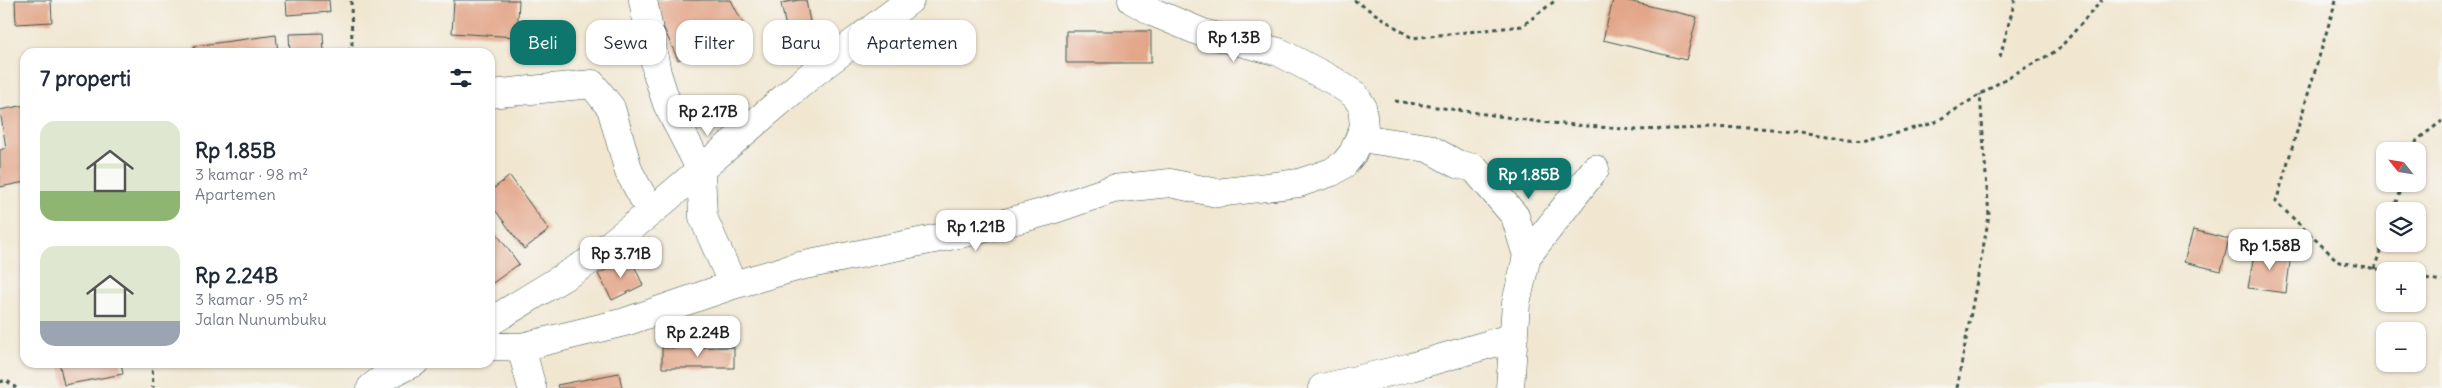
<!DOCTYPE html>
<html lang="id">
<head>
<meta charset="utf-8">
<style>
	body { margin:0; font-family:Delius,sans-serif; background:#f2f2f3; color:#1f2937; height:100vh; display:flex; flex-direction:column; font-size:19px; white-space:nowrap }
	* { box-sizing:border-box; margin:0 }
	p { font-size:16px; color:#747a83 }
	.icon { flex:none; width:28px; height:28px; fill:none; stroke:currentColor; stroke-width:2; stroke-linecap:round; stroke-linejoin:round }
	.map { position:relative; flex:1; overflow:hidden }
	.side { position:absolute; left:20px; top:48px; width:475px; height:320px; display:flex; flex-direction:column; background:#fff; border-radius:15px; box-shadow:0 1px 4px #0004 }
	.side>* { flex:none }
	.banner { position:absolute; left:510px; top:20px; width:475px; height:45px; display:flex; gap:10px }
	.needle { width:32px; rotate:300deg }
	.fabs { position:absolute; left:2376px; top:142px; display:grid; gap:10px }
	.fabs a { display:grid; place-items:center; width:50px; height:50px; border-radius:10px; background:#fff; box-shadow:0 1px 4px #0004; font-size:25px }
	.price { position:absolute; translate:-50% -42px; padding:0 11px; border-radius:10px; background:#fff; color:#222; font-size:16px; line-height:32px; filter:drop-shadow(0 1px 2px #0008) }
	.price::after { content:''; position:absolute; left:50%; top:30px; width:15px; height:11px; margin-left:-8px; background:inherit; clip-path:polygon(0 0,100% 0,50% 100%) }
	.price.on { background:#0f766e; color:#fff }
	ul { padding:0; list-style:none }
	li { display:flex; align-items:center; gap:15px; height:125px; padding:0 20px }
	li span { display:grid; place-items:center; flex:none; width:140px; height:100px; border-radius:15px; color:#555 }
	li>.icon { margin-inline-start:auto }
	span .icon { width:60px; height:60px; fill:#fffc; stroke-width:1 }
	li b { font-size:21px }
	h2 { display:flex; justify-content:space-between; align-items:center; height:60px; padding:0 20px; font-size:21px }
	.tag { padding:0 18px; border-radius:15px; background:#fff; box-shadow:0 1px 4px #0004; font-size:18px; line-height:45px }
	.tag.on { background:#0f766e; color:#fff }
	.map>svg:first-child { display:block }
</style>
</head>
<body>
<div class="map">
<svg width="2442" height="388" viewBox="0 0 2442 388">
	<rect width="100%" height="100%" fill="#f6f6f2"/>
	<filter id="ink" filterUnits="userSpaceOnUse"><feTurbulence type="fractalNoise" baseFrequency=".02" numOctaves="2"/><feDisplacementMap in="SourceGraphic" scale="10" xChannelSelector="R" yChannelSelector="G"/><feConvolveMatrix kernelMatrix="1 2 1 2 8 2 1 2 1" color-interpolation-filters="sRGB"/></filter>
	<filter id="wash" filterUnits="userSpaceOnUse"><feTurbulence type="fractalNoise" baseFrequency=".0096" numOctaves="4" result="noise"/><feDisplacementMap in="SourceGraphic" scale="20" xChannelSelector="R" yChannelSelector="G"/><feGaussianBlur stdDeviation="1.12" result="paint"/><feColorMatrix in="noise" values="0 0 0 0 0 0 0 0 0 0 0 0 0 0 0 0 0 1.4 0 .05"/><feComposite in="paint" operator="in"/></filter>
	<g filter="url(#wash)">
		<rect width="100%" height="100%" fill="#f1e7d1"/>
		<g id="blocks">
			<path fill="#e3a689" d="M15 0H51L52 22 16 24Z
				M286 0H329L330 12 287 15Z
				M454 0H519L517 37 452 33Z
				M656 0H731L745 28 678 60 652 2Z
				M799 0H806L813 39 789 43 781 3Z
				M1613 0H1624L1697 17 1686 60 1603 40Z
				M1066 31H1151V63H1066Z
				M323 33 324 52H290L289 34Z
				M276 35 278 52H195L194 46Z
				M25 105V182L0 187V150L6 148 0 110Z
				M510 176 549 230 524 249 490 203V191Z
				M494 230 519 264 490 285V233Z
				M2193 230 2229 239 2221 271 2184 262Z
				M2255 249 2291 254 2286 293 2248 288Z
				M630 257 643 285 612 300 598 274Z
				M734 347V368H662V348Z
				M59 362H121L123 374 64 385Z
				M619 373 622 388H558L557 385Z"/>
		</g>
	</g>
	<g filter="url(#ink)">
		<use href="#blocks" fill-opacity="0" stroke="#3e564c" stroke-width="1"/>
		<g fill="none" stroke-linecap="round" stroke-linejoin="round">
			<defs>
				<path id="minor" d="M643 0 657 73 667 104 701 170 703 217 733 285
					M490 94 592 84 611 108 629 172 651 212
					M1360 138 1428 148 1457 164 1474 168 1515 216 1527 256 1516 303 1510 388
					M1527 256 1595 169
					M490 322 588 262 651 212 811 75 910 0
					M490 346 521 347 625 322 733 285 800 266 979 230 1049 211 1113 189 1170 183 1217 193 1299 183 1332 172 1344 164 1353 153 1364 127 1362 106 1355 95 1334 81 1279 52 1203 33 1155 13 1132 0
					M521 347 532 388
					M371 388 386 376 415 362
					M1322 388 1411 367 1514 337"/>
			</defs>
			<use href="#minor" stroke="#3e564c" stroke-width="29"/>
			<path stroke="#3e564c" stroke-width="3" stroke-dasharray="4 4" stroke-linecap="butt" d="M1354 0 1412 38 1522 26 1556 0
				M2336 0 2276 202 2339 262 2387 271
				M348 52 352 45 351 0
				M2000 57 2015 0
				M1395 101 1540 122 1635 130 1748 127 1793 131 1862 141 1934 123 2005 79 2058 50 2102 0
				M2413 151 2417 140 2442 121
				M2393 211 2402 184
				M2374 269 2385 237
				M2418 277 2442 281
				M152 362 153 388
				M0 382 6 380 16 388
				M1957 388 1989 216 1980 94"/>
			<use href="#minor" stroke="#fff" stroke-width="28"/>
		</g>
	</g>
</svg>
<div class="fabs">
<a><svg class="needle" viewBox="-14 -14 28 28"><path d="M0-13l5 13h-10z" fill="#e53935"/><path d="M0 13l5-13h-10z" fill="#747a83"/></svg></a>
<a><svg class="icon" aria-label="layers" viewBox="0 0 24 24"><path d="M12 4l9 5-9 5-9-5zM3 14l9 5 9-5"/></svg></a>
<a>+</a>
<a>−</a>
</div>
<b class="price" style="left:1234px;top:63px">Rp 1.3B</b>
<b class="price" style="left:708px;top:137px">Rp 2.17B</b>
<b class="price on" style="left:1529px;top:200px">Rp 1.85B</b>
<b class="price" style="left:976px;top:252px">Rp 1.21B</b>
<b class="price" style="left:2270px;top:271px">Rp 1.58B</b>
<b class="price" style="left:621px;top:279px">Rp 3.71B</b>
<b class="price" style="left:698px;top:358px">Rp 2.24B</b>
<div class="banner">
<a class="tag on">Beli</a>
<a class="tag">Sewa</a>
<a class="tag">Filter</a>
<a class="tag">Baru</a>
<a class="tag">Apartemen</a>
</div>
<section class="side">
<h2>7 properti<svg class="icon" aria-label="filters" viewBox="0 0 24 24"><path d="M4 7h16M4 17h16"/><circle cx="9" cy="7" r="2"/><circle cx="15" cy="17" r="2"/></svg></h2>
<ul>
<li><span style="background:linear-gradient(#dfe7d0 70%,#8fb573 0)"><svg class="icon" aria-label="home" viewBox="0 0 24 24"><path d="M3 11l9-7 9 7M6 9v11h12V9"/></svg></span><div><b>Rp 1.85B</b><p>3 kamar · 98 m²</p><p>Apartemen</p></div></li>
<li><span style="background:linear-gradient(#dfe7d0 75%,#9aa5b1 0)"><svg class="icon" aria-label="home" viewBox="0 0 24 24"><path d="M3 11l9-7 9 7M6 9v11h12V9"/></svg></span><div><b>Rp 2.24B</b><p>3 kamar · 95 m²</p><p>Jalan Nunumbuku</p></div></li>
</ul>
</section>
</div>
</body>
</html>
